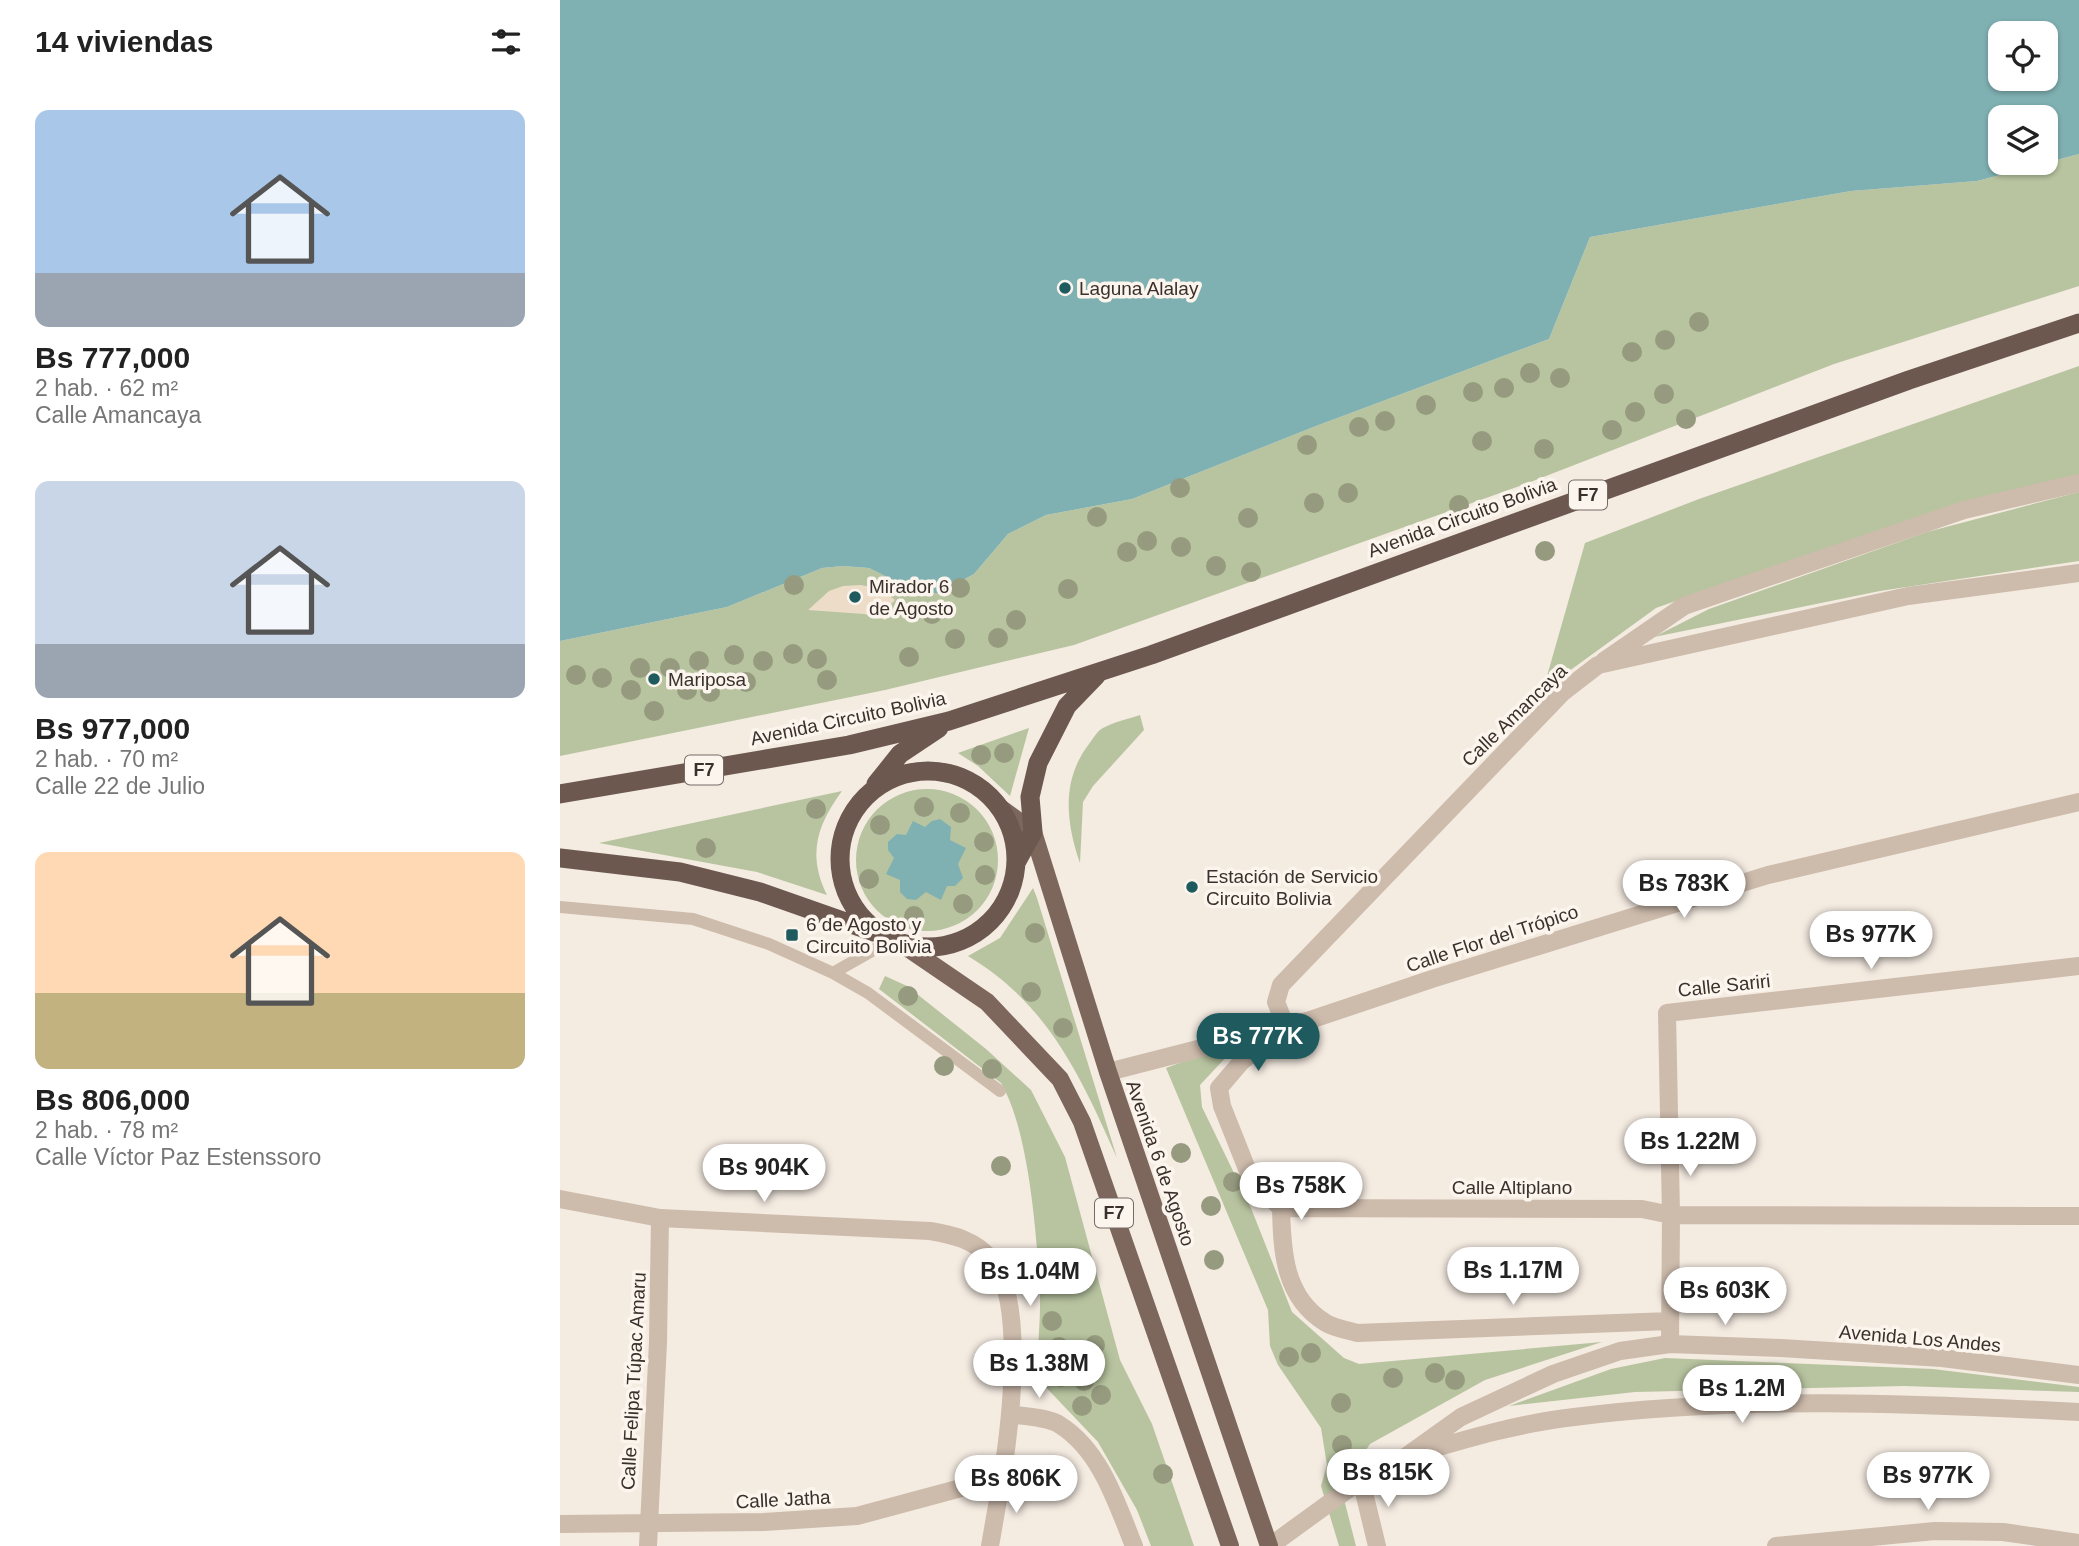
<!DOCTYPE html>
<html lang="es">
<head>
<meta charset="utf-8">
<style>
	body { margin:0; font-family:Helvetica,sans-serif; background:#f2f2f2; color:#222; height:100vh; display:flex; flex-direction:column; font-size:26px; white-space:nowrap }
	* { box-sizing:border-box; margin:0 }
	p { font-size:23px; color:#767676 }
	.icon { flex:none; width:38px; height:38px; fill:none; stroke:currentColor; stroke-width:2; stroke-linecap:round; stroke-linejoin:round }
	.map { position:relative; flex:1; overflow:hidden }
	.panel { display:flex; flex-direction:column; background:#fff; width:560px }
	.panel>* { flex:none }
	.tools { position:absolute; left:1428px; top:21px; display:grid; gap:14px }
	.tools a { display:grid; place-items:center; width:70px; height:70px; border-radius:14px; background:#fff; box-shadow:0 2px 5px #0004; font-size:35px }
	.price { position:absolute; translate:-50% -60px; padding:0 16px; border-radius:24px; background:#fff; color:#222; font-size:23px; line-height:46px; filter:drop-shadow(0 2px 4px #0008) }
	.price::after { content:''; position:absolute; left:50%; top:42px; width:21px; height:16px; margin-left:-10px; background:inherit; clip-path:polygon(0 0,100% 0,50% 100%) }
	.price.current { background:#1f5a5e; color:#fff }
	ul { padding:0; list-style:none }
	li { display:grid; align-content:center; gap:14px; height:371px; padding:0 35px }
	li span { display:grid; place-items:center; height:217px; border-radius:14px; color:#555 }
	li>.icon { margin-inline-start:auto }
	span .icon { width:126px; height:126px; fill:#fffc; stroke-width:1 }
	li b { font-size:30px }
	h2 { display:flex; justify-content:space-between; align-items:center; height:84px; padding:0 35px; font-size:30px }
	main { display:flex; flex:1; min-height:0 }
	.map>svg:first-child { display:block }
</style>
</head>
<body>
<main>
<section class="panel">
<h2>14 viviendas<svg class="icon" aria-label="filters" viewBox="0 0 24 24"><path d="M4 7h16M4 17h16"/><circle cx="9" cy="7" r="2"/><circle cx="15" cy="17" r="2"/></svg></h2>
<ul>
<li><span style="background:linear-gradient(#a9c7e8 75%,#9aa5b1 0)"><svg class="icon" aria-label="home" viewBox="0 0 24 24"><path d="M3 11l9-7 9 7M6 9v11h12V9"/></svg></span><div><b>Bs 777,000</b><p>2 hab. · 62 m²</p><p>Calle Amancaya</p></div></li>
<li><span style="background:linear-gradient(#c9d6e8 75%,#9aa5b1 0)"><svg class="icon" aria-label="home" viewBox="0 0 24 24"><path d="M3 11l9-7 9 7M6 9v11h12V9"/></svg></span><div><b>Bs 977,000</b><p>2 hab. · 70 m²</p><p>Calle 22 de Julio</p></div></li>
<li><span style="background:linear-gradient(#ffd9b3 65%,#c2b280 0)"><svg class="icon" aria-label="home" viewBox="0 0 24 24"><path d="M3 11l9-7 9 7M6 9v11h12V9"/></svg></span><div><b>Bs 806,000</b><p>2 hab. · 78 m²</p><p>Calle Víctor Paz Estenssoro</p></div></li>
</ul>
</section>
<div class="map">
<svg width="1519" height="1546" viewBox="0 0 1519 1546">
	<rect width="100%" height="100%" fill="#f4ebe1"/>
	<path fill="#b8c4a0" d="M1519 154V286L1274 364 968 483 514 645 325 690 0 756V641L167 607 262 568 283 566 309 568 359 593H379L414 574 448 534 486 515 572 499 756 426 989 339 1030 237 1291 191 1417 181Z
		M1519 366V476L1214 566 1096 608 983 690 1025 543 1139 499Z
		M1519 492V561L1320 591 1094 637 1149 609 1367 532Z
		M580 715 584 730 533 786 523 802 520 863C506 823 501 780 529 744 533 739 537 731 543 728 554 722 568 719 580 715Z
		M469 728 450 796 418 766 398 753Z
		M296 860a71 71 0 1 1 142 0a71 71 0 1 1-142 0Z
		M282 791C257 825 247 855 267 895L197 872 39 843Z
		M473 888 477 898 557 1158C520 1075 488 1004 408 956L440 938Z
		M325 976 347 986 426 1049 471 1090 505 1157 560 1360 592 1424 634 1546H591L577 1510 538 1442 479 1380C476 1351 481 1323 480 1294 477 1237 469 1130 441 1083L319 989Z
		M683 1039 640 1085 642 1107 691 1208 732 1312 784 1358 799 1364 1042 1342 925 1380 810 1444 798 1462 777 1472 796 1546H779L761 1486 767 1465 761 1428 718 1365 710 1346 708 1310 606 1068Z
		M1105 1358 1373 1369 1519 1387V1392L1344 1386 1075 1392 949 1406 1051 1369Z"/>
	<path fill="#ecdcc8" d="M301 585 321 589 335 600 326 609V620L304 614 248 610 269 591 283 586Z"/>
	<path fill="#7fb0b2" fill-rule="evenodd" d="M0 0H1519V154L1417 181 1291 191 1030 237 989 339 756 426 572 499 486 515 448 534 414 574 379 593H359L309 568 283 566 262 568 167 607 0 641ZM1440 33H1486V79H1440ZM1440 117H1486V163H1440Z
		M380 819 391 827 390 840 406 848 398 864 403 878 395 886H387L381 900 366 892 356 900 347 899 340 892V880L326 874 334 858 328 850V842L337 834 346 835 353 821 365 827 372 821Z"/>
	<g fill="none" stroke-linecap="round" stroke-linejoin="round">
		<path stroke="#cdbbac" stroke-width="12" d="M0 907 133 919 209 944 273 973 331 940
			M273 973 308 993 440 1091"/>
		<path stroke="#cdbbac" stroke-width="18" d="M1044 661 1124 606 1404 510 1519 483
			M726 1027 716 1002 721 985 1003 692 1038 665 1348 596 1519 573
			M721 1031 682 1061 659 1088 662 1106 691 1179 721 1208C722 1251 724 1298 766 1323 774 1328 787 1330 797 1333L1110 1321
			M548 1072 747 1021 872 979 1208 875 1519 802
			M721 1208 1082 1209 1111 1215 1519 1216
			M1110 1344 1111 1215 1107 1013 1519 966
			M801 1480 817 1546
			M88 1546 98 1342 100 1218
			M430 1546 442 1477
			M1216 1546 1375 1531 1443 1532 1519 1543"/>
		<path stroke="#cdbbac" stroke-width="18" d="M0 1199 100 1218 370 1231C394 1235 415 1240 432 1260 466 1301 450 1427 442 1477L297 1516 204 1522 0 1524
			M451 1414C466 1417 488 1417 500 1425 541 1451 557 1504 574 1546
			M859 1453C909 1438 961 1423 1014 1417 1181 1396 1351 1403 1519 1412
			M710 1546 801 1480 845 1457 901 1417 993 1374 1060 1351 1110 1344 1221 1348 1382 1358 1519 1375"/>
		<path stroke="#7d675c" stroke-width="18" d="M439 807 473 832 548 1072 709 1546
			M342 944 427 1002 500 1079 522 1122 670 1546"/>
		<path stroke="#6c584f" stroke-width="19" d="M280 859a88 88 0 1 1 176 0a88 88 0 1 1-176 0Z
			M316 784 340 754 379 728
			M0 794 289 745 389 721 591 655 1349 380 1519 323
			M0 858 120 872 200 892 314 932
			M456 863 473 832 470 797 478 763 507 706 536 676"/>
	</g>
	<g fill="#969b7f">
		<circle cx="1139" cy="322" r="10"/>
		<circle cx="1105" cy="340" r="10"/>
		<circle cx="1072" cy="352" r="10"/>
		<circle cx="970" cy="373" r="10"/>
		<circle cx="1000" cy="378" r="10"/>
		<circle cx="944" cy="388" r="10"/>
		<circle cx="913" cy="392" r="10"/>
		<circle cx="1104" cy="394" r="10"/>
		<circle cx="866" cy="405" r="10"/>
		<circle cx="1075" cy="412" r="10"/>
		<circle cx="1126" cy="419" r="10"/>
		<circle cx="825" cy="421" r="10"/>
		<circle cx="799" cy="427" r="10"/>
		<circle cx="1052" cy="430" r="10"/>
		<circle cx="922" cy="441" r="10"/>
		<circle cx="747" cy="445" r="10"/>
		<circle cx="984" cy="449" r="10"/>
		<circle cx="620" cy="488" r="10"/>
		<circle cx="788" cy="493" r="10"/>
		<circle cx="754" cy="503" r="10"/>
		<circle cx="899" cy="505" r="10"/>
		<circle cx="537" cy="517" r="10"/>
		<circle cx="688" cy="518" r="10"/>
		<circle cx="587" cy="541" r="10"/>
		<circle cx="621" cy="547" r="10"/>
		<circle cx="985" cy="551" r="10"/>
		<circle cx="567" cy="552" r="10"/>
		<circle cx="656" cy="566" r="10"/>
		<circle cx="691" cy="572" r="10"/>
		<circle cx="234" cy="585" r="10"/>
		<circle cx="400" cy="588" r="10"/>
		<circle cx="508" cy="589" r="10"/>
		<circle cx="372" cy="614" r="10"/>
		<circle cx="456" cy="620" r="10"/>
		<circle cx="438" cy="638" r="10"/>
		<circle cx="395" cy="639" r="10"/>
		<circle cx="233" cy="654" r="10"/>
		<circle cx="174" cy="655" r="10"/>
		<circle cx="349" cy="657" r="10"/>
		<circle cx="257" cy="659" r="10"/>
		<circle cx="139" cy="661" r="10"/>
		<circle cx="203" cy="661" r="10"/>
		<circle cx="80" cy="668" r="10"/>
		<circle cx="110" cy="668" r="10"/>
		<circle cx="16" cy="675" r="10"/>
		<circle cx="42" cy="678" r="10"/>
		<circle cx="267" cy="680" r="10"/>
		<circle cx="186" cy="682" r="10"/>
		<circle cx="71" cy="690" r="10"/>
		<circle cx="127" cy="690" r="10"/>
		<circle cx="150" cy="692" r="10"/>
		<circle cx="94" cy="711" r="10"/>
		<circle cx="444" cy="753" r="10"/>
		<circle cx="421" cy="755" r="10"/>
		<circle cx="364" cy="807" r="10"/>
		<circle cx="256" cy="809" r="10"/>
		<circle cx="400" cy="813" r="10"/>
		<circle cx="320" cy="825" r="10"/>
		<circle cx="424" cy="842" r="10"/>
		<circle cx="146" cy="848" r="10"/>
		<circle cx="425" cy="875" r="10"/>
		<circle cx="309" cy="879" r="10"/>
		<circle cx="403" cy="904" r="10"/>
		<circle cx="354" cy="916" r="10"/>
		<circle cx="475" cy="933" r="10"/>
		<circle cx="471" cy="992" r="10"/>
		<circle cx="348" cy="996" r="10"/>
		<circle cx="503" cy="1028" r="10"/>
		<circle cx="384" cy="1066" r="10"/>
		<circle cx="432" cy="1069" r="10"/>
		<circle cx="621" cy="1153" r="10"/>
		<circle cx="441" cy="1166" r="10"/>
		<circle cx="673" cy="1182" r="10"/>
		<circle cx="651" cy="1206" r="10"/>
		<circle cx="654" cy="1260" r="10"/>
		<circle cx="492" cy="1321" r="10"/>
		<circle cx="535" cy="1345" r="10"/>
		<circle cx="499" cy="1347" r="10"/>
		<circle cx="751" cy="1353" r="10"/>
		<circle cx="729" cy="1357" r="10"/>
		<circle cx="875" cy="1373" r="10"/>
		<circle cx="501" cy="1377" r="10"/>
		<circle cx="833" cy="1378" r="10"/>
		<circle cx="895" cy="1380" r="10"/>
		<circle cx="524" cy="1381" r="10"/>
		<circle cx="541" cy="1395" r="10"/>
		<circle cx="781" cy="1403" r="10"/>
		<circle cx="522" cy="1406" r="10"/>
		<circle cx="782" cy="1445" r="10"/>
		<circle cx="603" cy="1474" r="10"/>
	</g>
	<g fill="#1f5a5e" stroke="#fbf5ee" stroke-width="2.5">
		<circle cx="505" cy="288" r="7"/>
		<circle cx="295" cy="597" r="7"/>
		<circle cx="94" cy="679" r="7"/>
		<circle cx="632" cy="887" r="7"/>
		<rect x="225" y="928" width="14" height="14" rx="3.5"/>
	</g>
	<g text-anchor="middle" stroke-width="7" stroke-linejoin="round" paint-order="stroke">
		<g fill="#fbf5ee" stroke="#756b66" stroke-width="2">
			<rect x="1009" y="480.5" width="38" height="29" rx="5"/>
			<rect x="125" y="755.5" width="38" height="29" rx="5"/>
			<rect x="535" y="1198.5" width="38" height="29" rx="5"/>
		</g>
		<g font-size="18" font-weight="bold" fill="#3b302b">
			<text x="1028" y="501">F7</text>
			<text x="144" y="776">F7</text>
			<text x="554" y="1219">F7</text>
		</g>
		<g font-size="19" fill="#3b302b" stroke="#fbf5ee" text-anchor="start">
			<text x="519" y="295">Laguna Alalay</text>
			<text x="309" y="593">Mirador 6<tspan x="309" dy="22">de Agosto</tspan></text>
			<text x="108" y="686">Mariposa</text>
			<text x="646" y="883">Estación de Servicio<tspan x="646" dy="22">Circuito Bolivia</tspan></text>
			<text x="246" y="931">6 de Agosto y<tspan x="246" dy="22">Circuito Bolivia</tspan></text>
		</g>
		<g font-size="19" fill="#3b302b" stroke="#fbf5ee">
			<text transform="translate(902 517) rotate(-20)" y="7">Avenida Circuito Bolivia</text>
			<text transform="translate(954 715) rotate(-44)" y="7">Calle Amancaya</text>
			<text transform="translate(288 718) rotate(-12)" y="7">Avenida Circuito Bolivia</text>
			<text transform="translate(932 938) rotate(-18)" y="7">Calle Flor del Trópico</text>
			<text transform="translate(1164 985) rotate(-6)" y="7">Calle Sariri</text>
			<text transform="translate(601 1163) rotate(71)" y="7">Avenida 6 de Agosto</text>
			<text x="952" y="1194">Calle Altiplano</text>
			<text transform="translate(1360 1338) rotate(5)" y="7">Avenida Los Andes</text>
			<text transform="translate(73 1381) rotate(-87)" y="7">Calle Felipa Túpac Amaru</text>
			<text transform="translate(223 1499) rotate(-3)" y="7">Calle Jatha</text>
		</g>
	</g>
</svg>
<div class="tools">
<a><svg class="icon" aria-label="locate" viewBox="0 0 24 24"><circle cx="12" cy="12" r="6"/><path d="M12 2v4M12 18v4M2 12h4M18 12h4"/></svg></a>
<a><svg class="icon" aria-label="layers" viewBox="0 0 24 24"><path d="M12 4l9 5-9 5-9-5zM3 14l9 5 9-5"/></svg></a>
</div>
<b class="price" style="left:1124px;top:920px">Bs 783K</b>
<b class="price" style="left:1311px;top:971px">Bs 977K</b>
<b class="price current" style="left:698px;top:1073px">Bs 777K</b>
<b class="price" style="left:1130px;top:1178px">Bs 1.22M</b>
<b class="price" style="left:204px;top:1204px">Bs 904K</b>
<b class="price" style="left:741px;top:1222px">Bs 758K</b>
<b class="price" style="left:953px;top:1307px">Bs 1.17M</b>
<b class="price" style="left:470px;top:1308px">Bs 1.04M</b>
<b class="price" style="left:1165px;top:1327px">Bs 603K</b>
<b class="price" style="left:479px;top:1400px">Bs 1.38M</b>
<b class="price" style="left:1182px;top:1425px">Bs 1.2M</b>
<b class="price" style="left:828px;top:1509px">Bs 815K</b>
<b class="price" style="left:1368px;top:1512px">Bs 977K</b>
<b class="price" style="left:456px;top:1515px">Bs 806K</b>
</div>
</main>
</body>
</html>
